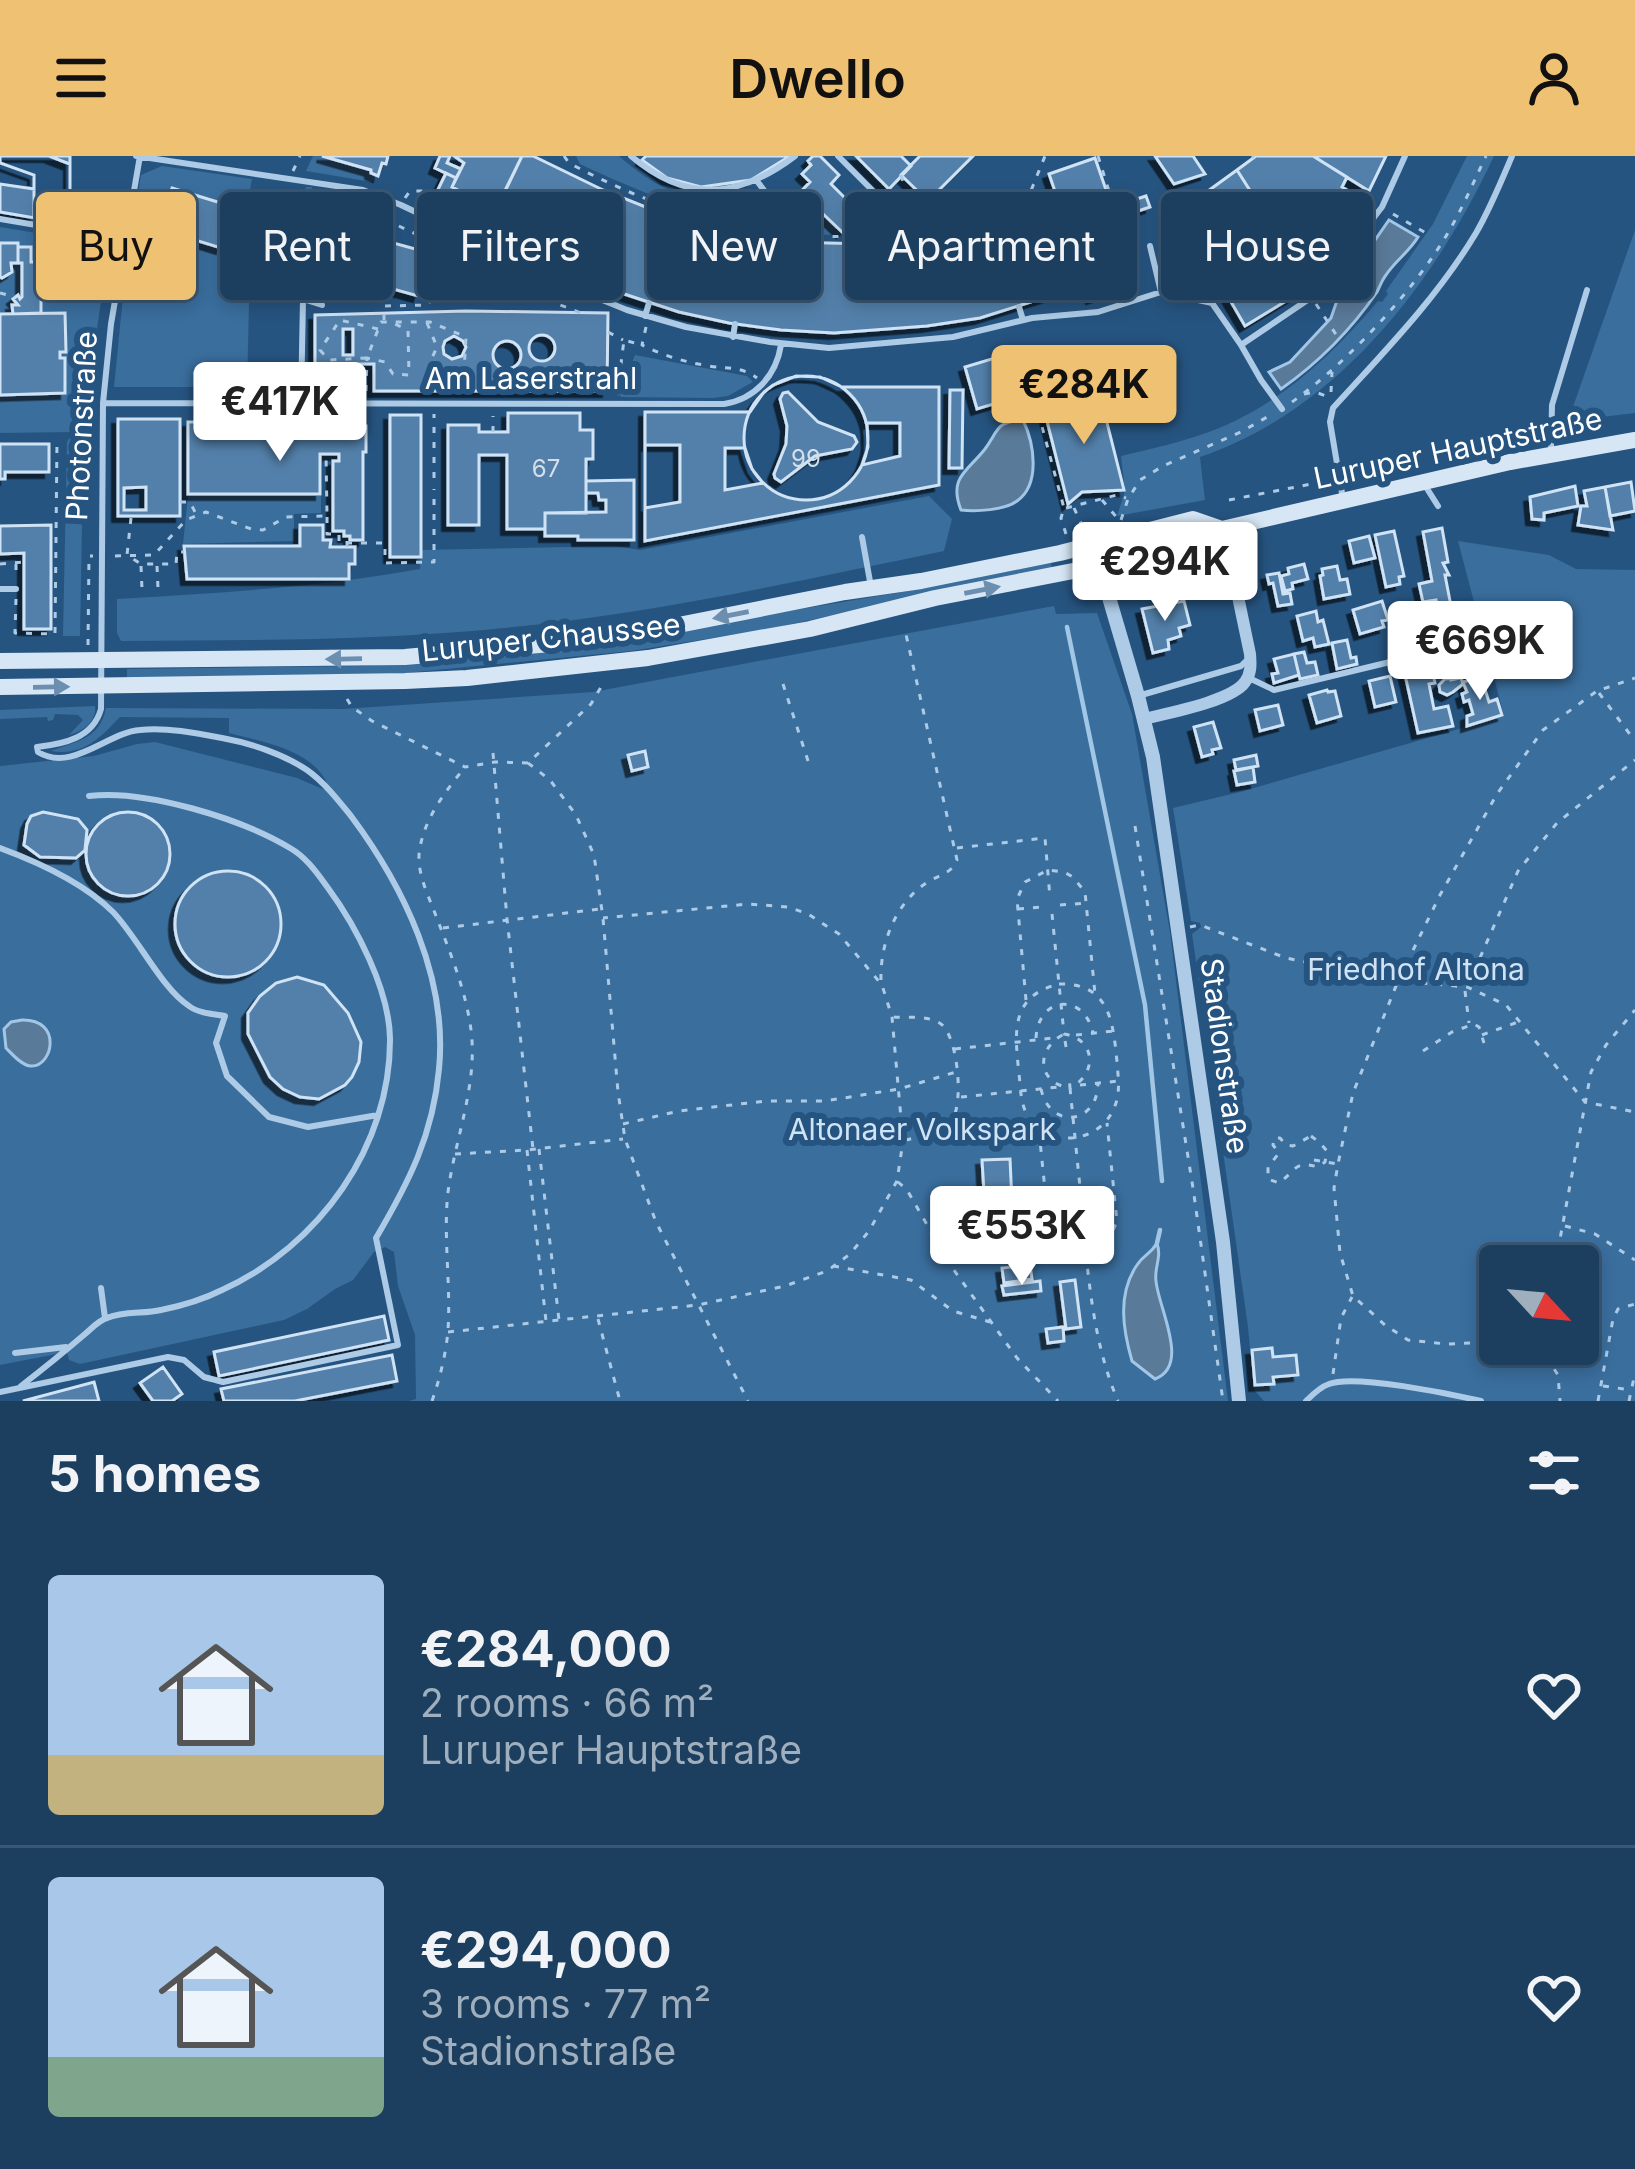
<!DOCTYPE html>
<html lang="en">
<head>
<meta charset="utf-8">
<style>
	body { margin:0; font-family:Inter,sans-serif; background:#294a69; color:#f1f3f6; height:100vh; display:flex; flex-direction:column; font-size:45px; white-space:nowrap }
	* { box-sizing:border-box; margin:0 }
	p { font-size:39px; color:#a0afbd }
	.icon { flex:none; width:66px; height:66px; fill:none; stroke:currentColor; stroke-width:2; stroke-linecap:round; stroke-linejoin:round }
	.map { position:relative; height:1245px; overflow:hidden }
	.drawer { display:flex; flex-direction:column; background:#1c3f60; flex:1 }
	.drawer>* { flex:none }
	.banner { position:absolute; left:36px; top:36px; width:1563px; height:108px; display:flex; gap:24px }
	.needle { width:78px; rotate:116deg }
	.buttons { position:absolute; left:1479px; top:1089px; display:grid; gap:24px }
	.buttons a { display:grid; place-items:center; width:120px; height:120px; border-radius:12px; background:#1c3f60; box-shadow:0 6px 18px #0003,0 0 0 3px #3a5875; font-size:60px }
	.price { position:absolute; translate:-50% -102px; padding:0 27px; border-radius:12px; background:#fff; color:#222; font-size:39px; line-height:78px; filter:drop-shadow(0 3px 6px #0008) }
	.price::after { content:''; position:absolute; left:50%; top:72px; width:36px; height:27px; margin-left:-18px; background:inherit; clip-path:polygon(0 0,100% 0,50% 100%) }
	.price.selected { background:#efc172; color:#111 }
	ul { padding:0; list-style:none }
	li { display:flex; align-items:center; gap:36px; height:300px; padding:0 48px }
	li+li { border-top:3px solid #3a5875 }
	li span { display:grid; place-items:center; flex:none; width:336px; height:240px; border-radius:12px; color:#555 }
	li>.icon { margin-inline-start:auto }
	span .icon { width:144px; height:144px; fill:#fffc; stroke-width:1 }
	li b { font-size:51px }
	h2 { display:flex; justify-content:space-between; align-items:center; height:144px; padding:0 48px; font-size:51px }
	.pill { padding:0 42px; border-radius:12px; background:#1c3f60; box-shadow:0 6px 18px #0003,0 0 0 3px #3a5875; font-size:42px; line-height:108px }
	.pill.selected { background:#efc172; color:#111 }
	header { display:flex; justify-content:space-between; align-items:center; height:156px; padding:0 48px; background:#efc172; color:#111; font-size:54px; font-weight:600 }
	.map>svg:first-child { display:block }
</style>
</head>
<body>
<header><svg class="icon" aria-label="menu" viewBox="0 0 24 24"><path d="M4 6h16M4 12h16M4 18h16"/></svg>Dwello<svg class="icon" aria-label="person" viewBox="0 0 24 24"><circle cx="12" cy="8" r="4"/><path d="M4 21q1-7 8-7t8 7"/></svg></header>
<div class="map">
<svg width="1635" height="1245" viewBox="0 0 1635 1245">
	<defs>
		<filter id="shadow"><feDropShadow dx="-5.5" dy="5.5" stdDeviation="0" flood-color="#0009"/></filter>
	</defs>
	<rect width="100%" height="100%" fill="#265480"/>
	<path fill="#3a6e9d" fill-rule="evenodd" d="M313 0H322L371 14V17L378 20 372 26 306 15Z
		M576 0H619C664 39 689 47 748 36L755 41 747 51 767 68 775 62 786 70 805 68 819 54 842 75 851 67 857 71 882 44 904 45 910 68C886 73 862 79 837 79 746 79 661 46 580 8Z
		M1467 0H1494C1434 128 1338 254 1200 301L1205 344 1117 360 1125 335 1121 300C1145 294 1170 289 1194 281 1271 257 1327 205 1378 145L1382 146 1388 138 1386 135 1433 68Z
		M162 10 252 23 250 34 239 51 232 73 250 106 247 231H114L126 110 141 19Z
		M306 31H312L311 43 353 48 355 37 386 48 377 80 343 70 346 58 320 51 315 64 299 59Z
		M0 71 72 83V102L107 105 84 260 80 480H63L67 286 73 276 0 277Z
		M1635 74V257L1568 265Z
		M635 199 747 220 753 226 728 240 713 242 621 241 619 238Z
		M188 340H321V357L294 358V385L183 388Z
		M929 340 952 363 944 395C798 425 652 458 504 472 376 485 248 484 121 485L117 477V443C219 437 320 431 420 413L421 394 615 390 640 394Z
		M1458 385 1549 399 1576 413 1635 414V1245H1264L1254 1234 1248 1171 1192 778 1201 771 1200 767 1191 765 1173 652 1240 636 1504 560ZM1500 1110H1578V1188H1500Z
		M1051 407 1052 413 768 473 631 495 406 517 127 522V513L361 510 486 503 558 494 908 435Z
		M1054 450 1056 458 1097 457 1132 558 1170 776 1228 1245H409L416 1243 415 1179 398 1130 394 1096 385 1091 374 1096 353 1124 335 1133 307 1153 284 1164 80 1208 69 1204 67 1196 0 1209V610L94 600 137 588 155 586 297 622 325 634 327 627C311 593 262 586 229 577V562L120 561C99 583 83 600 51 595 77 585 100 583 106 552L343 553 593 536Z
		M95 550C97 566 83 575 69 579L83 564 78 559 55 558 53 564 48 565 47 561 0 563V554Z"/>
	<path fill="#5a7a99" stroke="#a1c6e6" stroke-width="3" d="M1389 64 1418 81C1409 96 1395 105 1386 119 1382 124 1380 130 1377 136 1351 174 1318 207 1281 233L1269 216 1290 206 1331 162 1341 133Z
		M1023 264C1034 287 1041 328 1017 345 1005 354 976 356 961 354 948 321 968 315 985 293 999 274 995 266 1023 264Z
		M22 864C63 863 53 911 31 910 22 910 12 898 6 892L4 873 11 866Z
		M1157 1087C1162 1102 1154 1111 1156 1125 1158 1151 1191 1210 1155 1223L1132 1205C1123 1174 1117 1138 1137 1109 1144 1098 1151 1098 1157 1087Z"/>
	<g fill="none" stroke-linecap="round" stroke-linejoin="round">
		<path stroke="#a1c6e6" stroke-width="4.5" d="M1067 471 1145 849 1162 1025
			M1157 1087 1160 1074"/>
	</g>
	<path fill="#5280aa" stroke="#d0e3f5" stroke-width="3" fill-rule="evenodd" filter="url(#shadow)" d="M0 0H70V68L0 56V28L34 33V19L0 7Z
		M0 0H49L70 8V68L34 62V19L0 7Z
		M322 0H388L386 8 382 7 378 20 371 17V14Z
		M440 0H450L447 7 461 13 456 22 435 12Z
		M454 0H522L496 53 452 31 464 7Z
		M522 0H533L603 34 673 62 711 73 788 86 869 88 948 80 990 70 1059 46 1087 128 980 162 927 170 834 177 781 174 729 167 679 156 612 134 486 75Z
		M646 0H790L751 24 701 31 667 22 642 4Z
		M813 0H820L839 19 831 28 865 62 856 72 851 67 842 76 819 54 805 68 795 59 792 62 783 54 810 26 802 18 811 9 808 5Z
		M856 0H901L911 10 889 33Z
		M920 0H973L928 45 901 19Z
		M1155 0H1193L1205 18 1174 28Z
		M1256 0H1313L1347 21 1342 31 1363 44 1346 61 1340 55 1309 87 1316 93 1298 110 1237 14Z
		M1313 0H1386L1369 35Z
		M1095 2 1138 126 1092 142 1049 18Z
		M1237 14 1285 90 1279 93 1304 134 1245 170 1179 56Z
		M446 17 456 22 452 31 496 53 486 75 431 48Z
		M172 32 234 51 221 92 159 73Z
		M1146 40 1150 51 1129 58 1125 47Z
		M276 54 320 66 323 57 338 61 335 71 430 97 418 140 264 97Z
		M0 87H18V107H11L12 116 2 122 0 121Z
		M18 91H31V106H44L45 127H41V157L13 158 12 149H18L13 143 18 139 20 143 22 141V107H18Z
		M1193 100 1204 131 1192 135 1184 114 1190 112 1187 102Z
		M466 155 608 157 607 235H374V208H343V234H315V159ZM343 173H353V199H343ZM454 180 463 185 466 191 462 200 452 203 444 198 443 191 445 185Z
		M65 157 66 196H60V202H65V237L0 239V158Z
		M529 192a13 13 0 1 1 26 0a13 13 0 1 1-26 0Z
		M493 199a14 14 0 1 1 28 0a14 14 0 1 1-28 0Z
		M1025 193 1037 235 977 253 965 211Z
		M744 282a62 62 0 1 1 124 0a62 62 0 1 1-124 0Z
		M796 220 820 221 842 231H939V329L645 385V256H750L764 236 773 229ZM867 267H900V300L862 309 868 291ZM725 292H745L752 313 763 327 725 334Z
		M950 234H963L962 312H949Z
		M788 236 818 266 854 280 857 286 852 293 815 300 781 326 775 322 774 318 786 288 787 270 780 243 783 237Z
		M1100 239 1124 334 1082 336 1068 348 1044 253Z
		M508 257H580V274H593V303H586V357H545V373H507V299H479V369H448V269H479V276H508Z
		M390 259H421V401H390Z
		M118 263H180V360H118ZM146 331V354H124V332Z
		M188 266H247V270H366V296H363V384H350V380H344V375H333V305H339V298H320V338H188Z
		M0 288H49V316H5V323H0Z
		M645 289H680V346L645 352Z
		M634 324V384H578V380H545V357L606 356V344H599L598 337H586V325Z
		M1631 326 1635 355 1610 360 1605 331Z
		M1575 330 1578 350 1544 357V364L1532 363 1530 341Z
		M1605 331 1613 374 1578 369 1581 350H1587L1584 335Z
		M51 369V473H24V397L0 398V370Z
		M300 369H323V384H331L330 391H355V408H349V423H187L184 390H300Z
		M1442 372 1448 406 1443 407 1449 419H1445L1459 492 1463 491 1469 520 1451 524 1436 444 1423 446 1419 428 1432 425 1423 376Z
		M1394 375 1404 420 1399 421 1400 428 1386 431 1375 379Z
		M1369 380 1375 402 1354 407 1349 385Z
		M1304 408 1308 423 1292 427 1293 433 1285 435 1281 420 1289 418 1288 412Z
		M1337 410 1340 424 1347 423 1350 438 1324 443 1320 420 1323 419 1322 413Z
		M1279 417 1283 438 1290 437 1292 448 1278 450 1273 427 1269 428 1267 419Z
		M1184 445 1190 469 1179 472 1181 480 1168 484 1169 493 1153 497 1142 453Z
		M1382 445 1388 464 1382 465 1384 471 1360 478 1353 454Z
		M1316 455 1318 466 1323 464 1329 488 1315 491 1313 482 1303 485 1297 460Z
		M1414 462 1418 488 1426 486 1435 527 1429 528 1434 553 1448 550 1453 570 1418 577 1395 474 1400 473 1399 465Z
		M1347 484 1351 502 1356 501 1357 508 1337 513 1332 487Z
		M1304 496 1307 507 1315 506 1318 519 1300 523 1294 498Z
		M1294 498 1299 519 1274 527 1272 518 1278 517 1274 503Z
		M1390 520 1396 546 1375 551 1369 525Z
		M1461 522 1463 528 1453 536 1447 539 1440 536 1439 529 1445 523Z
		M1477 522 1479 528 1483 527 1489 546 1497 543 1502 559 1467 570V560L1473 558 1469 544 1464 546 1462 538 1467 536 1463 526Z
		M1327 534 1328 536 1335 535 1341 560 1317 567 1309 539Z
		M1278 549 1283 569 1260 575 1255 554Z
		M1213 566 1221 592 1212 594 1213 598 1202 601 1194 571Z
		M645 595 648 611 632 615 628 599Z
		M1256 599 1258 610 1236 614 1234 604Z
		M1253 611 1255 626 1237 629 1234 615Z
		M86 698a42 42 0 1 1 84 0a42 42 0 1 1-84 0Z
		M43 656 78 663 87 674 85 694 76 702 40 701 24 689 27 668 31 660Z
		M175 768a53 53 0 1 1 106 0a53 53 0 1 1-106 0Z
		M297 821 324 829 348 857 361 886 359 906 352 921 345 929 319 943 300 941 283 933 270 921 248 878V857L260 840 276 827Z
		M1010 1003 1013 1068 986 1069 982 1004Z
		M1030 1109 1032 1123 1004 1127 1002 1112Z
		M1075 1124 1081 1171 1066 1173 1060 1126Z
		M1040 1125 1041 1135 1004 1139 1002 1130Z
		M384 1160 389 1184 219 1220 214 1196Z
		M1063 1171 1064 1185 1048 1187 1046 1173Z
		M1272 1192 1273 1201 1296 1199 1298 1219 1273 1221 1274 1228 1255 1229 1252 1194Z
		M392 1199 397 1225 295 1245H224L221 1233Z
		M163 1211 182 1238 172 1245H153L140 1227Z
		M94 1226 99 1245H23Z"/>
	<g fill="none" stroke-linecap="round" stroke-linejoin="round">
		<path stroke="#adcbe6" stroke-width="3" stroke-dasharray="6 9" stroke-linecap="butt" d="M564 0 569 7C655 53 752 85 850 80 875 79 898 72 922 68 937 66 953 67 968 65 988 62 1009 50 1028 42L1045 0
			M1098 0 1113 48 1123 44 1128 62 1123 63 1129 82 1137 79 1141 83
			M1252 0 1254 2
			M293 15 300 0
			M274 34 272 44 296 50
			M298 42 382 62 445 92 537 140 581 157
			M405 42 410 35H437
			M885 43 907 38
			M1393 58 1426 77
			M380 83 390 53
			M0 137 15 141
			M1316 148 1339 183
			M384 164V150L428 149 444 113 468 95
			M427 167 437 191 431 204 434 216 443 221 459 223
			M646 171 642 189C664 200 685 206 709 210 728 213 741 210 757 222
			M378 173 340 164 320 194 329 204 367 202 381 166H430L466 181 463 232
			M608 176 623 184
			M366 235 367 202 385 206 393 218 409 219 408 174 393 167
			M1331 236 1332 216
			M1304 238 1315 236 1329 241
			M617 239 624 184 642 189
			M1292 246C1347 207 1415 134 1449 75 1463 51 1474 25 1486 0
			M493 276V260
			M434 322V258
			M1102 344 1119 364
			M1229 344 1332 324
			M180 346H190L195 356
			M1066 352 1117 339 1126 342
			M1074 352 1084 374
			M327 361V378H339V387H385V407L434 406V333
			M131 362 127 399 141 408H176L177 396H184
			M1121 364 1128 343 1140 324 1163 310 1241 276 1274 257
			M1066 378 1061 362 1064 352 1037 252 1108 230
			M115 400 154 399 186 364 206 356 251 373 263 374 286 361 327 360 326 298
			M0 408 23 406
			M16 408V421
			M141 410 142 433
			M157 410 158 432
			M16 443 15 477 55 478 57 284
			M88 489 89 400H93
			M783 528 810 611
			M1599 537 1635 585
			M347 543 352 551 372 565 465 611 495 606 528 607 591 548 604 526
			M493 597 507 763 533 993
			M528 607 550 624 576 659 594 699 603 762 618 936 625 983 656 1066 748 1245
			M1135 670 1193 1032 1223 1245
			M957 692 1045 682 1050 742
			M1060 749 1087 747
			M1018 753 1043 751
			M1052 758 1064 878C1096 883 1098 918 1070 932L1069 919
			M1190 771 1200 769 1286 802 1398 825 1467 831 1506 849 1585 946 1635 956
			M443 772 600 753
			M881 824C880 788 895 748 926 727 940 718 950 719 957 704L905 474
			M1059 828C1110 827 1113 866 1117 906 1118 921 1121 937 1114 952 1100 986 1053 993 1030 963 1020 950 1021 934 1019 918 1015 878 1009 840 1059 828Z
			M1468 829 1518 715 1557 667 1635 604
			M1465 835 1469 867
			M1026 844 1017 743 1025 726 1048 714 1064 716 1073 721 1085 736 1095 838
			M894 861C907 862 929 859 941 868 958 880 965 952 950 967 939 978 921 980 906 984
			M1076 879 1114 875
			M1482 879 1518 866
			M1036 882C1038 840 1084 836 1093 877
			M1066 891 1064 878C1035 893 1037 927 1070 932L1082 1051
			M955 893 1053 882
			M1423 895 1452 876 1474 868 1479 871 1484 887
			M1080 929 1119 925
			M1041 933C1050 974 1097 969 1098 928
			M961 941 1059 931
			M623 968 679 955 766 945H825L899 933 956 916
			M1039 975 1049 1073 1061 1088 1069 1093 1086 1095 1108 1084 1117 1066 1107 967
			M1311 980 1320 987 1327 995 1325 1006 1318 1011C1294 1004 1296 1015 1279 1027L1268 1023V1011L1279 997 1273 989 1274 982H1280L1286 989 1293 990Z
			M539 993 559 1164
			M527 994 546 1165
			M455 998 527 994 623 983
			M1314 1004 1337 1008
			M898 1026 907 1034 951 1110 1017 1202 1058 1245
			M1091 1059 1117 1057
			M1049 1064 1074 1061
			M1083 1068C1089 1128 1094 1189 1118 1245
			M1565 1070 1595 1078 1635 1104
			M833 1110 911 1124 953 1155 990 1166
			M1555 1110 1591 916 1606 889 1635 854
			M598 1163 620 1245
			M448 1176 698 1149 785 1130 827 1115 850 1098 869 1075 897 1025 903 985 892 861 882 829 839 778 808 758 788 751 748 748 603 762
			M1500 1186 1446 1188 1408 1184 1385 1169 1353 1140 1340 1097 1334 1032 1338 1008 1353 937 1398 825 1440 739 1497 638 1543 574 1597 535 1635 522
			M1538 1188 1558 1219 1560 1245
			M1333 1218 1341 1162 1352 1141
			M1603 1230 1631 1234
			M432 1245C440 1222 446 1198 448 1174 451 1128 443 1081 448 1036 455 982 478 929 471 874 466 835 450 796 436 760 429 741 418 720 419 699 422 665 445 636 465 611
			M1598 1245 1613 1163 1618 1153 1635 1148
			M1629 1245 1635 1217"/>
		<path stroke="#adcbe6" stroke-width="6" d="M136 0 363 34 401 49 585 137 627 154 686 171 770 186 829 192 953 181 1032 162 1098 156 1161 136 1212 147 1241 189 1312 141 1382 51 1405 0
			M631 0C686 47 738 43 795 0
			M838 0 875 37
			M757 25 775 49
			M0 63 125 84
			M1150 90 1161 136
			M1019 151 1023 164
			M645 160 649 147
			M733 181 735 168
			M1241 189 1261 224 1282 253
			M301 246 303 143 322 149
			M103 247 724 248C755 243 776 220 781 189
			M1551 293 1552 249 1587 134
			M1426 331 1438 350
			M1343 343 1330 266 1333 252C1384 196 1437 142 1476 77 1490 53 1501 26 1512 0
			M862 381 871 431
			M0 433H16
			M1249 522 1274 534 1390 506
			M1138 540 1241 510 1249 502
			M37 591C64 588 93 582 101 553L103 247 111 168 140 0
			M0 692C38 706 84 727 113 756 138 782 162 833 189 850 198 857 213 858 225 860L216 887 227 920 269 961 308 971 378 959
			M101 1132 105 1162
			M15 1197 66 1191
			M21 1230C43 1213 64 1196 85 1178 91 1173 99 1164 107 1162 123 1155 144 1158 161 1154 181 1150 204 1143 222 1134 319 1090 391 990 390 882 389 833 356 770 328 732 317 717 306 701 290 692 242 663 145 633 89 640
			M0 1236 168 1201 184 1204 204 1221 223 1226 398 1189 376 1082C409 1026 433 979 439 913 448 822 404 731 351 660 338 644 324 626 307 614 283 598 250 587 222 582 197 577 165 571 140 574 108 576 72 617 38 596L37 591
			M1306 1245C1312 1239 1320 1231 1329 1228 1354 1218 1451 1238 1481 1245"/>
		<path stroke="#adcbe6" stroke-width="12" d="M1144 563C1168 557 1232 545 1245 526 1251 518 1251 509 1250 498L1236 431 1225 404 1222 373"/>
		<path stroke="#adcbe6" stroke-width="14" d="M1093 387 1138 540 1153 601 1223 1086 1239 1245"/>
		<path stroke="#d6e6f5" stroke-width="16" d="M0 505 405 501 562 487 643 476 845 436 921 425 1060 397 1193 363 1222 373
			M0 531 405 525 467 522 648 502 810 473 935 442 1196 391 1222 373 1510 306 1635 284"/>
		<path stroke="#adcbe6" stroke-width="3" stroke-dasharray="6 9" stroke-linecap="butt" d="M901 19 921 84
			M347 391V380"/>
	</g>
	<defs><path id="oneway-solid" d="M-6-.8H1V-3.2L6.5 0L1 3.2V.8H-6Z" transform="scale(3)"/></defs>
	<g fill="#6c8eaf">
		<use href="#oneway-solid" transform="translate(982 434) rotate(-11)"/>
		<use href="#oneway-solid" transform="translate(731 459) rotate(169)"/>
		<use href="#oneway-solid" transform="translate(344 503) rotate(179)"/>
		<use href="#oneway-solid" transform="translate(51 531) rotate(-1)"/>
	</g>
	<g text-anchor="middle" stroke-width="12" stroke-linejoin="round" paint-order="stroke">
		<g font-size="24" fill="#d4dfea">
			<text x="806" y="311">99</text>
			<text x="546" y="321">67</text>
		</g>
		<g font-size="30" fill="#fff" stroke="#265480">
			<text x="531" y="233">Am Laserstrahl</text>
			<text transform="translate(82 270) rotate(-87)" y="10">Photonstraße</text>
			<text transform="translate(1458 293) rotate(-12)" y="10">Luruper Hauptstraße</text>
			<text transform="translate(551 482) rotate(-6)" y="10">Luruper Chaussee</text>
			<text transform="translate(1224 900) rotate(82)" y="10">Stadionstraße</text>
		</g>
		<g font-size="30" fill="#d0e3f5" stroke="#265480">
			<text x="1416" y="824">Friedhof Altona</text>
			<text x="922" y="984">Altonaer Volkspark</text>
		</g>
	</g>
</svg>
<div class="buttons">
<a><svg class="needle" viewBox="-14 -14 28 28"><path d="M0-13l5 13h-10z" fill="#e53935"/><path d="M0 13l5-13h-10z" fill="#a0afbd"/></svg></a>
</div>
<b class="price selected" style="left:1084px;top:291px">€284K</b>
<b class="price" style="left:280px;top:308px">€417K</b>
<b class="price" style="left:1165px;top:468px">€294K</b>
<b class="price" style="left:1480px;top:547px">€669K</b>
<b class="price" style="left:1022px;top:1132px">€553K</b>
<div class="banner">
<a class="pill selected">Buy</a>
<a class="pill">Rent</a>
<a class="pill">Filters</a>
<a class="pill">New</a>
<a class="pill">Apartment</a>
<a class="pill">House</a>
</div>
</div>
<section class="drawer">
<h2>5 homes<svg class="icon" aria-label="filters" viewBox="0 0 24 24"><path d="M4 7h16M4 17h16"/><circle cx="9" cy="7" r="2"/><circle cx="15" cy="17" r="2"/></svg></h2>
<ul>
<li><span style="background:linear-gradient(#a9c7e8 75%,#c2b280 0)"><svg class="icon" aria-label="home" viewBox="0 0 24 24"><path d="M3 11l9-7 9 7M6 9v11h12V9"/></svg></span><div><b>€284,000</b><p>2 rooms · 66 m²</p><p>Luruper Hauptstraße</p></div><svg class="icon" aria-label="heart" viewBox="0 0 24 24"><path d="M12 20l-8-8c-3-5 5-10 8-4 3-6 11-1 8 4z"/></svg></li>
<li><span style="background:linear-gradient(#a9c7e8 75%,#7fa58c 0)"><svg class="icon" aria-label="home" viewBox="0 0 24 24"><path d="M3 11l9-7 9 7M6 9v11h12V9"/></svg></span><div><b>€294,000</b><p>3 rooms · 77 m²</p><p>Stadionstraße</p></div><svg class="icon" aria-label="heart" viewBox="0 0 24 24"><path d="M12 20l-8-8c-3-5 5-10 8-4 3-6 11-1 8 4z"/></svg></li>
</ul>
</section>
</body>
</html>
